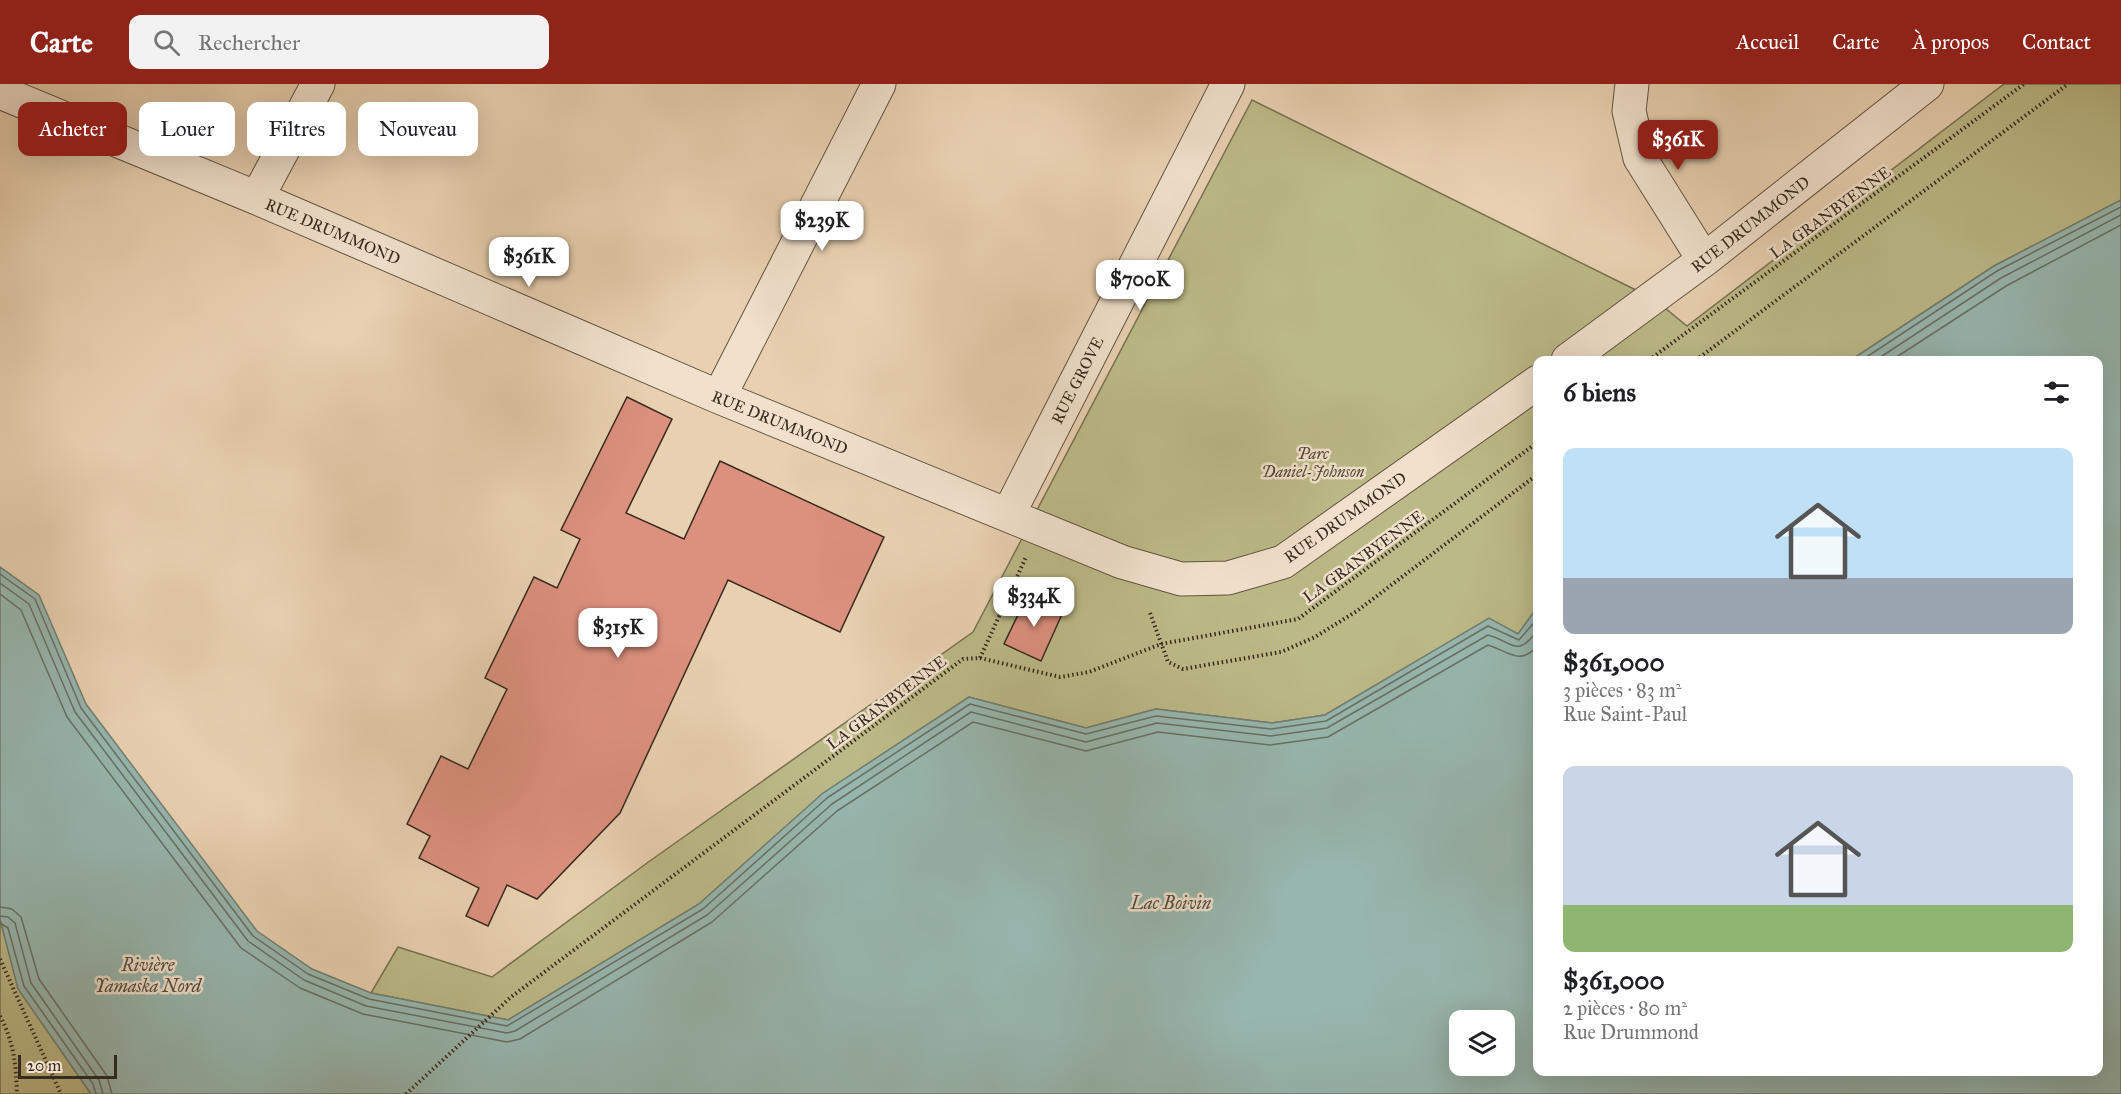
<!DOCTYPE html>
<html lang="fr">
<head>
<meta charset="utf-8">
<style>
	body { margin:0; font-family:"IM FELL Great Primer",serif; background:#f2f2f2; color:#202124; height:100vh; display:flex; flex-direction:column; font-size:22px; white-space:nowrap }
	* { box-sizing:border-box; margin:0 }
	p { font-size:20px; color:#757577 }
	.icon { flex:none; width:33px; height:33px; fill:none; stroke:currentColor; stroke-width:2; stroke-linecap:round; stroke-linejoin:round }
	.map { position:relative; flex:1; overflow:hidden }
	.side { position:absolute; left:1533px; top:272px; width:570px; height:720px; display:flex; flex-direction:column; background:#fff; border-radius:12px; box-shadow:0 6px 24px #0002 }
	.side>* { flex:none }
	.top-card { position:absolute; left:18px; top:18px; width:570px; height:54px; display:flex; gap:12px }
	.buttons { position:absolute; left:1449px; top:926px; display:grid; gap:12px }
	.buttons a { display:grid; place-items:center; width:66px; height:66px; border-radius:12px; background:#fff; box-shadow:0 6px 24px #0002; font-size:30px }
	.scale { position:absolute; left:18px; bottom:15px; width:99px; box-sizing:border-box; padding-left:6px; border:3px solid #372a1e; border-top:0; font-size:16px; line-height:21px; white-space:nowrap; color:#372a1e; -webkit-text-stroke:4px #f0e0cc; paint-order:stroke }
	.price { position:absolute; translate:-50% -51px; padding:0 14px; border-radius:12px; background:#fff; color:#222; font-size:20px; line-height:39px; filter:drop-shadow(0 2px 3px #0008) }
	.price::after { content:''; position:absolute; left:50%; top:36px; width:18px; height:14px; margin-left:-9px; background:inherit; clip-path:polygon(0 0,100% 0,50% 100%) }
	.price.current { background:#8f2418; color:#fff }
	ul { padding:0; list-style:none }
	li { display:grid; align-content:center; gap:12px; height:318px; padding:0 30px }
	li span { display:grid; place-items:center; height:186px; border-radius:12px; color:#555 }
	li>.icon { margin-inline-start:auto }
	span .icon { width:108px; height:108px; fill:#fffc; stroke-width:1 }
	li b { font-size:26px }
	h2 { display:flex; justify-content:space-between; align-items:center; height:72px; padding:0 30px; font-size:26px }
	.pill { padding:0 21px; border-radius:12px; background:#fff; box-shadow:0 6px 24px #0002; font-size:21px; line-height:54px }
	.pill.current { background:#8f2418; color:#fff }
	header { display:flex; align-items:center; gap:36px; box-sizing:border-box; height:84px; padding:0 30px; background:#8f2418; color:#fff }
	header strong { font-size:28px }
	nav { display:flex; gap:33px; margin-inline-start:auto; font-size:21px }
	.search { width:420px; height:54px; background:#f2f2f2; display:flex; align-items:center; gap:15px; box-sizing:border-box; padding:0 21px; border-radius:12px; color:#757577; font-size:22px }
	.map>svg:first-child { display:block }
</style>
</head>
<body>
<header>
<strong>Carte</strong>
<div class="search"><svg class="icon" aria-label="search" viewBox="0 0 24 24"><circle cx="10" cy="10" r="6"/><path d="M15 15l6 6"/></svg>Rechercher</div>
<nav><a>Accueil</a><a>Carte</a><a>À propos</a><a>Contact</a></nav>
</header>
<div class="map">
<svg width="2121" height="1010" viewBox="0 0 2121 1010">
	<rect width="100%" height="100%" fill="#e8d0b0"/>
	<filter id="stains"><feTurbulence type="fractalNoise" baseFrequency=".00333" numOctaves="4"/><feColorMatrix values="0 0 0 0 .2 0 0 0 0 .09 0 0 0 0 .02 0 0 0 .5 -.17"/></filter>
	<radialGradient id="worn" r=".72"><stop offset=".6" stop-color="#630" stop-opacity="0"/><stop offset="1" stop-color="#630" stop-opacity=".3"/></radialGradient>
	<path fill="#bbb987" stroke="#797252" stroke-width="1.5" d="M2004 0H2121V116L1994 182 1851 276H1538L1537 524 1518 550 1489 535 1325 631 1272 639 1156 625 1086 644 969 613 824 709 699 820 508 936 371 909 398 863 492 893 647 779 973 548 1252 16 1654 215 1687 242Z
		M0 835 19 905 91 1010H0Z"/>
	<path fill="#97b6ae" stroke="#717e74" stroke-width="1.5" fill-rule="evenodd" d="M2121 116V1010H91L18 905 0 835V483L39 511 86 620 257 847 312 885 371 909 508 936 699 820 823 709 969 613 1086 644 1156 625 1272 639 1325 631 1489 534 1518 550 1537 524 1538 987H2098V276H1851L1994 182ZM1460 936H1504V981H1460Z"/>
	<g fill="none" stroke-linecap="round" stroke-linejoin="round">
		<path stroke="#677066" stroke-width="1.5" d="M1862 276 1997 187 2121 123
			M1876 276 2001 194 2121 131
			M1892 276 2006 202 2121 141
			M0 490 35 515 81 624 253 852 308 890 369 915 507 942 703 825 827 714 970 620 1086 650 1156 632 1271 645 1326 637 1488 542 1519 556 1538 534
			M0 499 29 520 75 628 248 857 304 896 366 922 507 949 515 947 707 831 832 720 971 628 1086 658 1157 639 1271 652 1327 644 1488 551C1514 558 1516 575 1538 546
			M0 510 21 526 67 633 241 864 300 904 363 930 507 958 520 955 712 838 837 727 973 638 1086 667 1158 648 1270 661 1328 653 1488 561C1508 567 1520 583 1538 561
			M0 823 12 825 21 833 39 895 107 992 112 1010
			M0 832 8 833 15 839 31 899 99 996 103 1010
			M0 839 8 844 24 902 93 1000 96 1010"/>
	</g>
	<path fill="#dc907e" stroke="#372a1e" stroke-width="1.5" d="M627 313 672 335 626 429 684 455 720 377 884 453 840 548 728 496 620 729 537 815 507 801 488 842 466 832 479 804 419 774 430 752 407 740 441 672 468 685 507 605 485 594 534 493 557 504 580 455 561 446Z
		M1027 512 1063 528 1041 577 1004 560Z"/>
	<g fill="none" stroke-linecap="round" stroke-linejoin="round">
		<defs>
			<path id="minor" d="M1632 0 1629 27 1640 74 1704 176
				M0 8 257 114 719 313 1122 478 1181 495 1228 494 1283 478 1538 298
				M257 114 318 0
				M1568 276 1704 176 1927 0
				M719 313 879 0
				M1008 431 1228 0"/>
		</defs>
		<use href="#minor" stroke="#635442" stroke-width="35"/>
		<path stroke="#372a1e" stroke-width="4" stroke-dasharray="1.5 3" stroke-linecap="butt" d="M1649 276 2024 0
			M1696 276 2068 0
			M1150 529 1168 578 1183 585 1281 568 1315 553 1357 527 1538 390
			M980 574 1026 473
			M0 875 61 1010
			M0 932C14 958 16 981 17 1010
			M406 1010 511 913 963 575 980 574 1060 593 1089 588 1161 560 1298 535 1538 358"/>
		<use href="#minor" stroke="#f0e0cc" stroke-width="33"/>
	</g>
	<g text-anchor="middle" stroke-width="5" stroke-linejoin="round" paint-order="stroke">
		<g font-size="16" fill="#372a1e" stroke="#f0e0cc">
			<text transform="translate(1830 128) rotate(-36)" y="6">LA GRANBYENNE</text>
			<text transform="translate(1750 140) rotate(-38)" y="6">RUE DRUMMOND</text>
			<text transform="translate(333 147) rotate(23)" y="6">RUE DRUMMOND</text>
			<text transform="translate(1077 296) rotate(-63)" y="6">RUE GROVE</text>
			<text transform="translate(780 338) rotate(22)" y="6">RUE DRUMMOND</text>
			<text transform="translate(1345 433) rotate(-35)" y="6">RUE DRUMMOND</text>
			<text transform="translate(1363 472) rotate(-36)" y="6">LA GRANBYENNE</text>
			<text transform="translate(886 618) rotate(-37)" y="6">LA GRANBYENNE</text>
		</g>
		<g font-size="16" font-style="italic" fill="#514733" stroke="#f0e0cc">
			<text x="1313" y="375">Parc<tspan x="1313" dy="18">Daniel-Johnson</tspan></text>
		</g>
		<g font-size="18" font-style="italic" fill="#4f4d42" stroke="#f0e0cc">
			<text x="1171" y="825">Lac Boivin</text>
			<text x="148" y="887">Rivière<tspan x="148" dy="21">Yamaska Nord</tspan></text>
		</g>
	</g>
	<rect width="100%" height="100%" filter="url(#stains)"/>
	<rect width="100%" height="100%" fill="url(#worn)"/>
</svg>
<div class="buttons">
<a><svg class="icon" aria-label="layers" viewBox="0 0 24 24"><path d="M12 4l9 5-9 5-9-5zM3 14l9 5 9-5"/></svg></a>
</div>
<div class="scale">20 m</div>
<b class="price current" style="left:1678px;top:87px">$361K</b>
<b class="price" style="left:822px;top:168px">$239K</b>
<b class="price" style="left:529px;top:204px">$361K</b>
<b class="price" style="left:1140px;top:227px">$700K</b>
<b class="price" style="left:1034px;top:544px">$334K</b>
<b class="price" style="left:618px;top:575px">$315K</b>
<div class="top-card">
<a class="pill current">Acheter</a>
<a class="pill">Louer</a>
<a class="pill">Filtres</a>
<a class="pill">Nouveau</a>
</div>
<section class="side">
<h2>6 biens<svg class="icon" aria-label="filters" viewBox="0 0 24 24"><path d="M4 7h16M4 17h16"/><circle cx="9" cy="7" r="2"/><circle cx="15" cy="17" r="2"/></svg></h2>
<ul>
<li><span style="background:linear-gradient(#bfe0f5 70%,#9aa5b1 0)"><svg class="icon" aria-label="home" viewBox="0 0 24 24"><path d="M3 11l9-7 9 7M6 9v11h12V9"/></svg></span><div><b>$361,000</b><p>3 pièces · 83 m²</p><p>Rue Saint-Paul</p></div></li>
<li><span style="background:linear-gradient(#c9d6e8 75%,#8fb573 0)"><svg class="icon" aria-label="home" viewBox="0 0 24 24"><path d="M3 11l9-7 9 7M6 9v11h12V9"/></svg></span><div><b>$361,000</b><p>2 pièces · 80 m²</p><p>Rue Drummond</p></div></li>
</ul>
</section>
</div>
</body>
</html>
